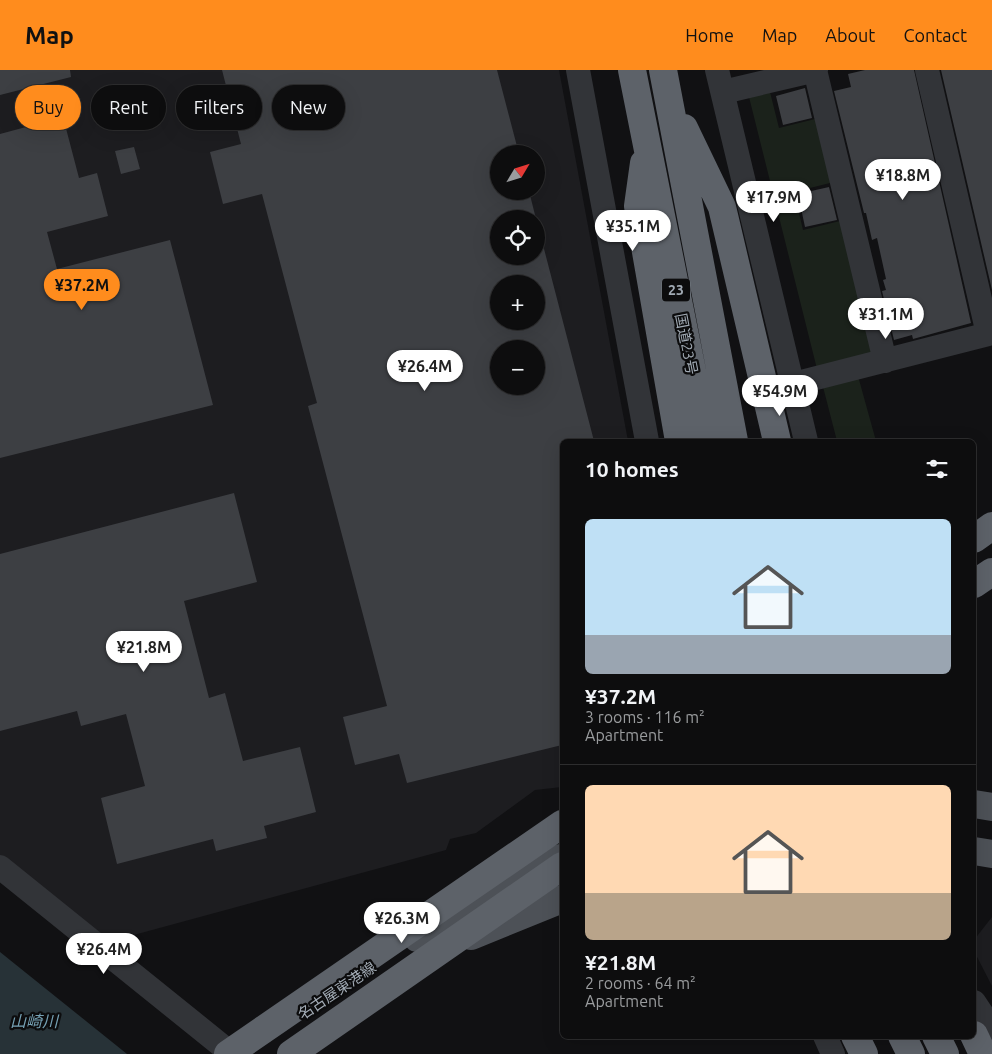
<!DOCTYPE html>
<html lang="en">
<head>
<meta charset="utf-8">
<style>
	body { margin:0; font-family:Ubuntu,"Noto Sans JP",sans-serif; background:#1b1b1c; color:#f1f3f6; height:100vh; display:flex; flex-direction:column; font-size:19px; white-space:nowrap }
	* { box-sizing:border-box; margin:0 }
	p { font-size:16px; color:#9a9c9e }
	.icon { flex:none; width:28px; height:28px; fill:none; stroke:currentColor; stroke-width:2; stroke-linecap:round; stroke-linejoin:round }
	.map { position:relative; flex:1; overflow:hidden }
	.drawer { position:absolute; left:560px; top:369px; width:416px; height:600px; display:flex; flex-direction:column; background:#0d0d0e; border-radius:8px; box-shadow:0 5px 20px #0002,0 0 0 1px #2d2d2e }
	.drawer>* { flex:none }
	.guide { position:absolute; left:15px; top:15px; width:470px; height:45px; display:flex; gap:10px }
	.needle { width:32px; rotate:52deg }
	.tools { position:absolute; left:490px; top:75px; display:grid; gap:10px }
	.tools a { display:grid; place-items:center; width:55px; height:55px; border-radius:50%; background:#0d0d0e; box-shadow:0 5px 20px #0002,0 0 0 1px #2d2d2e; font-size:25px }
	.price { position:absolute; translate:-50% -42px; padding:0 11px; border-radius:18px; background:#fff; color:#222; font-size:16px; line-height:32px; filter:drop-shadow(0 1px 2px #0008) }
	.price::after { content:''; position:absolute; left:50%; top:30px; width:15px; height:11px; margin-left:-8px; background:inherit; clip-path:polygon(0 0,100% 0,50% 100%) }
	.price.selected { background:#ff8c1d; color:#111 }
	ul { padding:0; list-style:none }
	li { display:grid; align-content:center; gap:10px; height:265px; padding:0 25px }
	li+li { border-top:1px solid #2d2d2e }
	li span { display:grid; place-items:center; height:155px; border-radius:8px; color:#555 }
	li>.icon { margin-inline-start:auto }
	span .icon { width:90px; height:90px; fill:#fffc; stroke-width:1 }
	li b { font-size:21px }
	h2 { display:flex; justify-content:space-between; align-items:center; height:60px; padding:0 25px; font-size:21px }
	.pill { padding:0 18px; border-radius:22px; background:#0d0d0e; box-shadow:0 5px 20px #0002,0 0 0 1px #2d2d2e; font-size:18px; line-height:45px }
	.pill.selected { background:#ff8c1d; color:#111 }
	header { display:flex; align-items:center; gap:30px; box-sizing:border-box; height:70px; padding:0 25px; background:#ff8c1d; color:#111 }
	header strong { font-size:24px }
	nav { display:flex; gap:28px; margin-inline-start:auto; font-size:18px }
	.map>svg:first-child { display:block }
</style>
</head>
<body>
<header>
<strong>Map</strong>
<nav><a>Home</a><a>Map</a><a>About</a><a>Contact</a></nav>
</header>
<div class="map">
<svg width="992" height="984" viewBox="0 0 992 984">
	<rect width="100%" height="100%" fill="#111113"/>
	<path fill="#1d1d20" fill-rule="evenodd" d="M0 0H559L628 371H562V717L535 720 476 763 450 769 446 780 108 872 0 785ZM499 84H536V121H499ZM499 149H536V186H499ZM499 214H536V251H499ZM499 279H536V316H499Z
		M992 847V916L974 881V870Z"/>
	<path fill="#1b221b" d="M770 22 779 58 819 48 834 112 794 122 803 160 844 150 875 277 869 286 817 299 749 27Z
		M858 306 876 371H837L822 313Z"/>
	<path fill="#273237" d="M0 882 127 984H0Z"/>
	<path fill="#3d3f43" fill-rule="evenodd" d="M0 0H70L71 7 0 25Z
		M222 0H497L519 84H499V121H529L536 149H499V186H536V176L543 175 594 371H562V675L407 713 399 684 355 695 343 647 387 636 308 336 317 333 262 124 223 134 210 82 241 74ZM499 214H536V251H499ZM499 279H536V316H499Z
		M865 0H914L971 253 913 269 912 265 894 270 882 221 886 220 883 210 886 209 877 168 872 170 866 143H864L834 21 851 17 848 4Z
		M941 0H992V220Z
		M805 18 812 48 783 55 776 26Z
		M63 47 79 108 97 103 108 146 47 162 57 199 170 170 213 335 0 388V64Z
		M134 77 140 99 121 104 115 81Z
		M829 117 837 150 805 157 798 124Z
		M234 423 257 512 184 531 209 628 225 623 243 691 300 677 316 742 264 756 267 768 216 781 213 769 117 794 101 728 145 716 126 644 81 656 77 641 0 661V484Z"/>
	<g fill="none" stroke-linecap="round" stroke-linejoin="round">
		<path stroke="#323438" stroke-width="24" d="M578 0 647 371
			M717 0 806 371
			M815 0 885 291
			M927 0 988 264
			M723 22 816 0
			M793 314 992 263
			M0 797 232 984
			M974 932 992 959
			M825 966 833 984"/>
		<path stroke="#4d5157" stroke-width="28" d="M974 734 992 737
			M974 781 992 784
			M471 866 562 829
			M417 868 503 815 561 788"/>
		<path stroke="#5d6269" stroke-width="28" d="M632 0 706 371
			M663 0 734 371
			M684 58 722 137 777 371
			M644 93 638 136 679 371
			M974 469 992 456
			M974 514 992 502
			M974 965 983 984
			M855 966 864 984
			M902 966 911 984
			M936 966 945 984"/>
		<path stroke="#5d6269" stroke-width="28" d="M228 984 562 754
			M291 984 562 796"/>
	</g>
	<g text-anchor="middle" stroke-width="4.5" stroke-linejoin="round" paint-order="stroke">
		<rect fill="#0c0c0d" stroke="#747b82" stroke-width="1" x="662" y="208.5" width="28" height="23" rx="4"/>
		<g font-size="14" font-weight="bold" fill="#a1aab4">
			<text x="676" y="225">23</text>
		</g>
		<g font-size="15" fill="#a1aab4" stroke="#0c0c0d">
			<text transform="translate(686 274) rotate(79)" y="5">国道23号</text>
			<text transform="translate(337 921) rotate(-34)" y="5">名古屋東港線</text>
		</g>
		<g font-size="16" font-style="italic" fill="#75a0b3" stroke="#0c0c0d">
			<text x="34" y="957">山崎川</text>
		</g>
	</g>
</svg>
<div class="tools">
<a><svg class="needle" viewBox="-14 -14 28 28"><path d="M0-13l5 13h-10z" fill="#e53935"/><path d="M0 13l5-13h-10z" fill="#9a9c9e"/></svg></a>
<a><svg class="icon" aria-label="locate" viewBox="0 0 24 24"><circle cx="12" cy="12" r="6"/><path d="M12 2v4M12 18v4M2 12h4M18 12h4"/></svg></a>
<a>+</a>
<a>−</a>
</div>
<b class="price" style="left:903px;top:131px">¥18.8M</b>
<b class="price" style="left:774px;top:153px">¥17.9M</b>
<b class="price" style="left:633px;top:182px">¥35.1M</b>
<b class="price selected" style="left:82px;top:241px">¥37.2M</b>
<b class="price" style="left:886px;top:270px">¥31.1M</b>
<b class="price" style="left:425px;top:322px">¥26.4M</b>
<b class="price" style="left:780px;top:347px">¥54.9M</b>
<b class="price" style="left:144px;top:603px">¥21.8M</b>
<b class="price" style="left:402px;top:874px">¥26.3M</b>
<b class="price" style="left:104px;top:905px">¥26.4M</b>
<div class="guide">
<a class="pill selected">Buy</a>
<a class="pill">Rent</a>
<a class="pill">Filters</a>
<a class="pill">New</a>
</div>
<section class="drawer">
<h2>10 homes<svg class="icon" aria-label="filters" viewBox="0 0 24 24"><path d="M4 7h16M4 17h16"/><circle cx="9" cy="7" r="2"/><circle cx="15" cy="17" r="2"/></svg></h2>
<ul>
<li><span style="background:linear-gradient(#bfe0f5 75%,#9aa5b1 0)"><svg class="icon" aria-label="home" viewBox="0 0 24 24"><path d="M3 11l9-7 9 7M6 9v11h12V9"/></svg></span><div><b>¥37.2M</b><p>3 rooms · 116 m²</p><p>Apartment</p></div></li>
<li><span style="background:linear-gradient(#ffd9b3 70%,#b9a48a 0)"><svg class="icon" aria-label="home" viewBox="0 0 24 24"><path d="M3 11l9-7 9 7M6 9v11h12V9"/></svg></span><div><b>¥21.8M</b><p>2 rooms · 64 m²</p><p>Apartment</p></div></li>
</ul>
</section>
</div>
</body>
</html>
